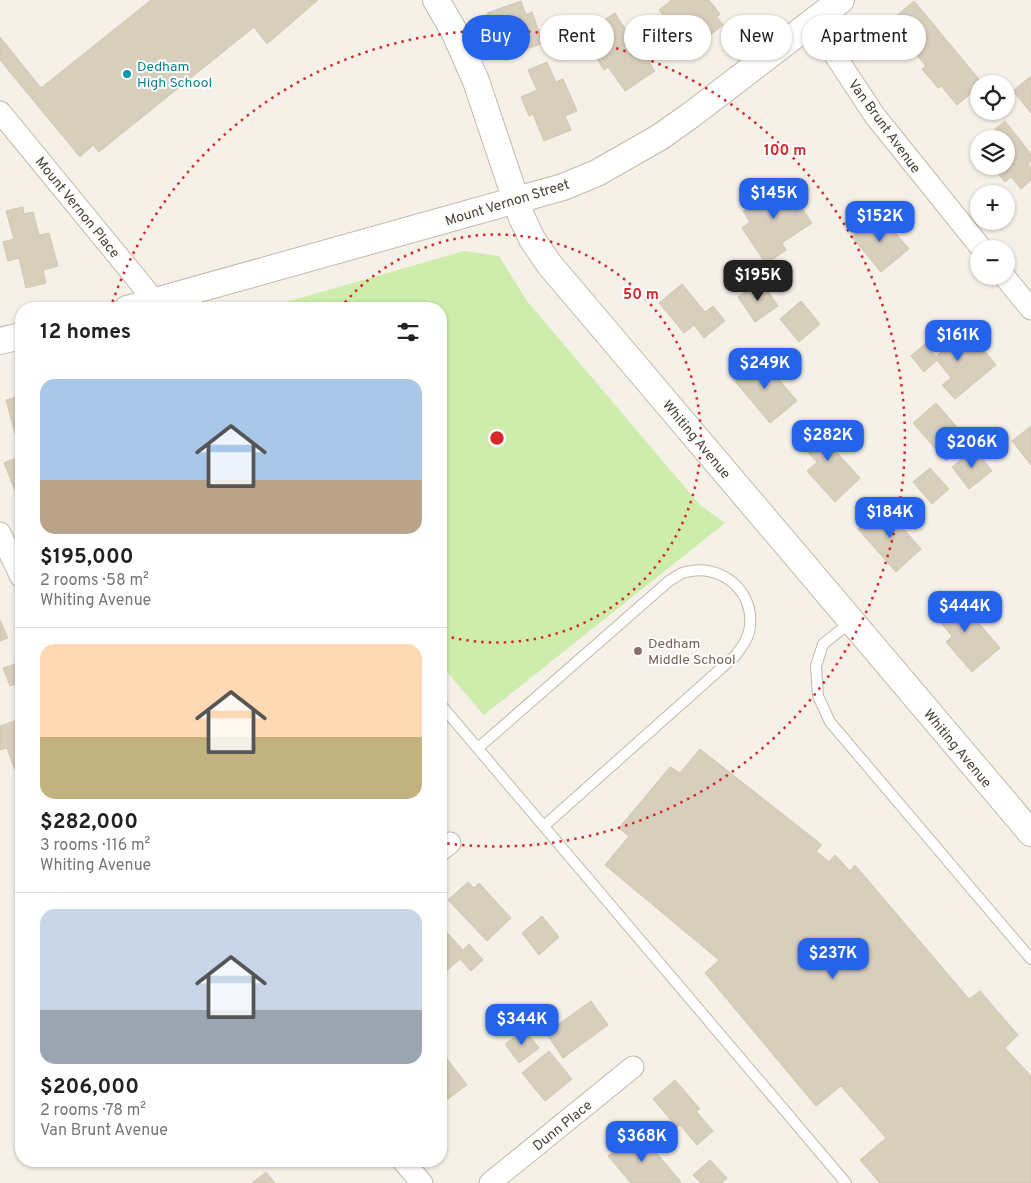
<!DOCTYPE html>
<html lang="en">
<head>
<meta charset="utf-8">
<style>
	body { margin:0; font-family:Overpass,sans-serif; background:#f6f6f6; color:#222; height:100vh; display:flex; flex-direction:column; font-size:19px; white-space:nowrap }
	* { box-sizing:border-box; margin:0 }
	p { font-size:16px; color:#767676 }
	.icon { flex:none; width:28px; height:28px; fill:none; stroke:currentColor; stroke-width:2; stroke-linecap:round; stroke-linejoin:round }
	.map { position:relative; flex:1; overflow:hidden }
	.details { position:absolute; left:15px; top:302px; width:432px; height:865px; display:flex; flex-direction:column; background:#fff; border-radius:20px; box-shadow:0 1px 4px #0004 }
	.details>* { flex:none }
	.hud { position:absolute; left:462px; top:15px; width:475px; height:45px; display:flex; gap:10px }
	.fabs { position:absolute; left:970px; top:75px; display:grid; gap:10px }
	.fabs a { display:grid; place-items:center; width:45px; height:45px; border-radius:50%; background:#fff; box-shadow:0 1px 4px #0004; font-size:25px }
	.price { position:absolute; translate:-50% -42px; padding:0 11px; border-radius:10px; background:#2563eb; color:#fff; font-size:16px; line-height:32px; filter:drop-shadow(0 1px 2px #0008) }
	.price::after { content:''; position:absolute; left:50%; top:30px; width:15px; height:11px; margin-left:-8px; background:inherit; clip-path:polygon(0 0,100% 0,50% 100%) }
	.price.active { background:#222; color:#fff }
	ul { padding:0; list-style:none }
	li { display:grid; align-content:center; gap:10px; height:265px; padding:0 25px }
	li+li { border-top:1px solid #e0e0e0 }
	li span { display:grid; place-items:center; height:155px; border-radius:15px; color:#555 }
	li>.icon { margin-inline-start:auto }
	span .icon { width:90px; height:90px; fill:#fffc; stroke-width:1 }
	li b { font-size:21px }
	h2 { display:flex; justify-content:space-between; align-items:center; height:60px; padding:0 25px; font-size:21px }
	.tag { padding:0 18px; border-radius:22px; background:#fff; box-shadow:0 1px 4px #0004; font-size:18px; line-height:45px }
	.tag.active { background:#2563eb; color:#fff }
	.map>svg:first-child { display:block }
</style>
</head>
<body>
<div class="map">
<svg width="1031" height="1183" viewBox="0 0 1031 1183">
	<rect width="100%" height="100%" fill="#f5f1e8"/>
	<path fill="#ceedad" d="M464 251 499 256 527 301 700 505 725 523 484 715 441 665V309H262Z"/>
	<path fill="#d8cebc" stroke="#d3c6ae" d="M151 0H318L267 44 254 27 99 152 93 145 80 157 0 60V37L41 88Z
		M672 0H709L720 14 717 17 723 25 695 47 677 25 673 28 659 10Z
		M521 1 526 15 532 12 543 43 506 56 501 40 507 38 503 28 494 31 487 13Z
		M914 1 983 84H979V87L957 105 941 86 938 88 922 69 926 66 909 46 904 51 884 26Z
		M615 13 627 32 632 28 654 59 649 62 655 71 625 91 608 67 604 70 594 54 608 44 595 26Z
		M547 62 556 82 563 79 577 111 565 116 571 130 544 141 533 114 529 116 521 97 537 90 528 70Z
		M1031 76V113L1013 91Z
		M1005 121 1031 154V161L1028 164 1031 168V180L1021 189 1011 177 1005 182 992 166H1006V139H983Z
		M782 178 812 223 782 243 786 250 766 264 742 228 750 222 743 211 760 199 756 194Z
		M23 207 24 214 33 212 39 235 49 233 58 266 43 270 46 283 26 288 19 258 8 261 3 242 14 239 6 211Z
		M879 214 909 249 881 272 852 237Z
		M761 281 778 306 755 322 738 297Z
		M682 284 705 312 713 306 725 321 704 338 694 325 684 333 659 303Z
		M801 301 820 324 799 342 780 319Z
		M968 330 996 365 955 399 942 385 951 378 937 360 924 372 911 356 925 344 936 357 941 352 938 349 960 331 964 334Z
		M760 357 797 401 770 423 733 379Z
		M21 396V439L17 441 6 400Z
		M936 403 969 441 946 461 913 423Z
		M820 420 838 440 831 446 860 478 835 502 807 471 817 462 797 441Z
		M1031 426V465L1012 441Z
		M975 449 992 471 969 489 952 467Z
		M21 456V491L16 493 4 463Z
		M930 468 949 489 932 504 913 482Z
		M884 506 921 549 896 572 858 529Z
		M952 592 1000 648 972 672 946 642 952 636 930 610Z
		M0 620 8 638 0 641Z
		M21 662V682L10 686 3 668Z
		M14 721 20 737 21 736V776L18 778 7 748 0 750V726Z
		M700 749 822 845 816 851 829 862 835 855 850 871 855 865 969 999 980 991 1018 1035 1005 1048 1031 1076V1183H880L860 1160 886 1138 841 1086 816 1106 705 973 719 960 605 865 629 836 619 828 670 767 680 773Z
		M468 882 474 888 479 883 511 918 487 941 448 900Z
		M542 916 559 937 539 955 522 933Z
		M441 926 463 950 469 944 483 960 471 971 460 959 443 974 441 973Z
		M591 1001 608 1025 563 1058 546 1033Z
		M525 1030 539 1048 519 1063 505 1044Z
		M549 1051 572 1079 545 1101 522 1073Z
		M445 1056 467 1085 448 1099 444 1094 441 1096V1059Z
		M675 1080 700 1109 696 1111 713 1131 697 1145 680 1125 677 1127 653 1099Z
		M638 1131 681 1182 680 1183H631L608 1156Z
		M710 1160 727 1178 722 1183H701L693 1175Z
		M281 1161H292L286 1167Z
		M266 1172 275 1183H252Z"/>
	<g fill="none" stroke-linecap="round" stroke-linejoin="round">
		<defs>
			<path id="service" d="M851 622 823 644 816 666 818 696 830 722 1031 959
				M441 705 846 1183
				M478 748 669 581C674 578 680 573 686 572 720 563 754 590 750 626 749 638 742 647 735 656L544 826"/>
			<path id="minor" d="M813 22 875 116 982 249
				M0 112 155 301
				M1004 276 1031 309
				M0 533 21 577
				M441 850 450 843
				M403 1161 422 1183
				M490 1183 633 1067"/>
			<path id="tertiary" d="M436 0 454 31 476 81 522 218 532 239 549 264 1031 833
				M127 309 563 187 597 173 660 137 691 115 841 0
				M0 341 21 336"/>
		</defs>
		<use href="#service" stroke="#c2baa9" stroke-width="12"/>
		<use href="#minor" stroke="#c2baa9" stroke-width="23"/>
		<use href="#tertiary" stroke="#c2baa9" stroke-width="28"/>
		<use href="#service" stroke="#fff" stroke-width="10"/>
		<use href="#minor" stroke="#fff" stroke-width="21"/>
		<use href="#tertiary" stroke="#fff" stroke-width="26"/>
	</g>
	<g fill="none" stroke="#d62828" stroke-width="2.5" stroke-dasharray="2.5 5">
		<path d="M340 308A204 204 0 1 1 442 635"/>
		<path d="M110 309A408 408 0 1 1 444 843"/>
	</g>
	<circle fill="#0f9aa8" stroke="#fff" stroke-width="2" cx="127" cy="74" r="5"/>
	<circle fill="#8d6e63" stroke="#fff" stroke-width="2" cx="638" cy="651" r="5"/>
	<g text-anchor="middle" stroke-width="4" stroke-linejoin="round" paint-order="stroke">
		<g font-size="14" fill="#0d838f" stroke="#fff" text-anchor="start">
			<text x="137" y="71">Dedham<tspan x="137" dy="16">High School</tspan></text>
		</g>
		<g font-size="14" fill="#494236" stroke="#fff">
			<text transform="translate(885 126) rotate(54)" y="5">Van Brunt Avenue</text>
			<text transform="translate(507 202) rotate(-17)" y="5">Mount Vernon Street</text>
			<text transform="translate(78 207) rotate(51)" y="5">Mount Vernon Place</text>
			<text transform="translate(697 439) rotate(50)" y="5">Whiting Avenue</text>
			<text transform="translate(958 748) rotate(50)" y="5">Whiting Avenue</text>
			<text transform="translate(562 1125) rotate(-39)" y="5">Dunn Place</text>
		</g>
		<g font-size="14" fill="#785e54" stroke="#fff" text-anchor="start">
			<text x="648" y="648">Dedham<tspan x="648" dy="16">Middle School</tspan></text>
		</g>
	</g>
	<circle cx="497" cy="438" r="8" fill="#d62828" stroke="#fff" stroke-width="2.5"/>
	<g font-size="15" text-anchor="middle" font-weight="bold" fill="#d62828" stroke="#fff" stroke-width="4" stroke-linejoin="round" paint-order="stroke">
		<text x="785" y="155">100 m</text>
		<text x="641" y="299">50 m</text>
	</g>
</svg>
<div class="fabs">
<a><svg class="icon" aria-label="locate" viewBox="0 0 24 24"><circle cx="12" cy="12" r="6"/><path d="M12 2v4M12 18v4M2 12h4M18 12h4"/></svg></a>
<a><svg class="icon" aria-label="layers" viewBox="0 0 24 24"><path d="M12 4l9 5-9 5-9-5zM3 14l9 5 9-5"/></svg></a>
<a>+</a>
<a>−</a>
</div>
<b class="price" style="left:774px;top:220px">$145K</b>
<b class="price" style="left:880px;top:243px">$152K</b>
<b class="price active" style="left:758px;top:302px">$195K</b>
<b class="price" style="left:958px;top:362px">$161K</b>
<b class="price" style="left:765px;top:390px">$249K</b>
<b class="price" style="left:828px;top:462px">$282K</b>
<b class="price" style="left:972px;top:469px">$206K</b>
<b class="price" style="left:890px;top:539px">$184K</b>
<b class="price" style="left:965px;top:633px">$444K</b>
<b class="price" style="left:833px;top:980px">$237K</b>
<b class="price" style="left:522px;top:1046px">$344K</b>
<b class="price" style="left:642px;top:1163px">$368K</b>
<div class="hud">
<a class="tag active">Buy</a>
<a class="tag">Rent</a>
<a class="tag">Filters</a>
<a class="tag">New</a>
<a class="tag">Apartment</a>
</div>
<section class="details">
<h2>12 homes<svg class="icon" aria-label="filters" viewBox="0 0 24 24"><path d="M4 7h16M4 17h16"/><circle cx="9" cy="7" r="2"/><circle cx="15" cy="17" r="2"/></svg></h2>
<ul>
<li><span style="background:linear-gradient(#a9c7e8 65%,#b9a48a 0)"><svg class="icon" aria-label="home" viewBox="0 0 24 24"><path d="M3 11l9-7 9 7M6 9v11h12V9"/></svg></span><div><b>$195,000</b><p>2 rooms · 58 m²</p><p>Whiting Avenue</p></div></li>
<li><span style="background:linear-gradient(#ffd9b3 60%,#c2b280 0)"><svg class="icon" aria-label="home" viewBox="0 0 24 24"><path d="M3 11l9-7 9 7M6 9v11h12V9"/></svg></span><div><b>$282,000</b><p>3 rooms · 116 m²</p><p>Whiting Avenue</p></div></li>
<li><span style="background:linear-gradient(#c9d6e8 65%,#9aa5b1 0)"><svg class="icon" aria-label="home" viewBox="0 0 24 24"><path d="M3 11l9-7 9 7M6 9v11h12V9"/></svg></span><div><b>$206,000</b><p>2 rooms · 78 m²</p><p>Van Brunt Avenue</p></div></li>
</ul>
</section>
</div>
</body>
</html>
